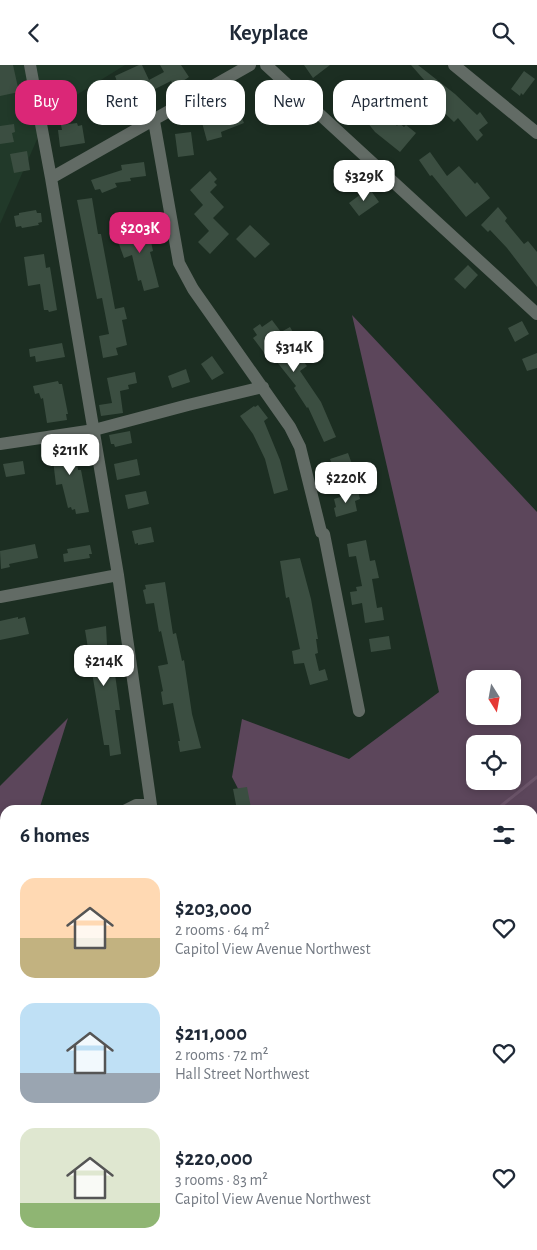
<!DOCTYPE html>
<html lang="en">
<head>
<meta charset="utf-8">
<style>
	body { margin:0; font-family:"Alegreya Sans",sans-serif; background:#f2f2f3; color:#1f2937; height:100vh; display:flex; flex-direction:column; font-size:19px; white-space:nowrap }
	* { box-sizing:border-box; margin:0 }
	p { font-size:16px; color:#747a83 }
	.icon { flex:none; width:28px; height:28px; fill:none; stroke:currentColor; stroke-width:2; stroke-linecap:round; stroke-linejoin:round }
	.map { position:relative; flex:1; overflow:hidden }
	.drawer { position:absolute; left:0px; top:740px; width:538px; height:445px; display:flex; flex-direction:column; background:#fff; border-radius:15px 15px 0 0; box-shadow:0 2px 8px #0003 }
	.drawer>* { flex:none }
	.guide { position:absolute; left:15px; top:15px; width:508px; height:45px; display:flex; gap:10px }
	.needle { width:32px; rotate:169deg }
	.buttons { position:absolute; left:466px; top:605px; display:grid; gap:10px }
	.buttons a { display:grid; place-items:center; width:55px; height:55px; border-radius:10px; background:#fff; box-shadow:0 2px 8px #0003; font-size:25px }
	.price { position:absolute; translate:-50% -42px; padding:0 11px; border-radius:10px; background:#fff; color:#222; font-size:16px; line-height:32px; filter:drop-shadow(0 1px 2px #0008) }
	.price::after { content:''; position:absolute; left:50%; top:30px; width:15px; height:11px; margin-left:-8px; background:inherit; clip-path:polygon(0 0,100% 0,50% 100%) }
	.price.selected { background:#db2777; color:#fff }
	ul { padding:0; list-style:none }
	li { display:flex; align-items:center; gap:15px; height:125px; padding:0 20px }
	li span { display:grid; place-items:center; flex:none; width:140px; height:100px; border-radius:15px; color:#555 }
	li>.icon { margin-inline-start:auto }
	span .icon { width:60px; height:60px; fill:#fffc; stroke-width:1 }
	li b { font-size:21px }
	h2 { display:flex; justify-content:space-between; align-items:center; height:60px; padding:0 20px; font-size:21px }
	.tag { padding:0 18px; border-radius:15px; background:#fff; box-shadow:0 2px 8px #0003; font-size:18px; line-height:45px }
	.tag.selected { background:#db2777; color:#fff }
	header { display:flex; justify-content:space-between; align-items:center; height:65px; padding:0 20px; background:#fff; font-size:22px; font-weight:600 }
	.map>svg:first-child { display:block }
</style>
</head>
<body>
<header><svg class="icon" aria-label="back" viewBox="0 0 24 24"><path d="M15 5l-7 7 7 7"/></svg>Keyplace<svg class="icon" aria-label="search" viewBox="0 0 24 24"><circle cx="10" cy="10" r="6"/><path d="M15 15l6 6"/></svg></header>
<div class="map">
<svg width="537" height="1185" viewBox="0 0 537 1185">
	<rect width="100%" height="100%" fill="#1c2e22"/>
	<path fill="#213929" d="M0 0H125L49 47 0 159Z"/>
	<path fill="#5c465b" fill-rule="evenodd" d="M352 250 537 447V875H533L532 745H249L232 712 242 654 349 694 439 627ZM475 614H512V651H475ZM475 679H512V716H475Z
		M68 653 39 745H5V851L0 867V721Z"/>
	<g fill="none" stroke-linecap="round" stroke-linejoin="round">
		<path stroke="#6c556a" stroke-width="3" d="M496 745 537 712
			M129 1185 131 1180"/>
	</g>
	<path fill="#3b4e41" d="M0 0H13L19 27 0 31Z
		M139 0H142L149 15 164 7 160 0H181L189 12 174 22 171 16 153 25 155 29 126 42 115 11Z
		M304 0H330L313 13Z
		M411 0H418L455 29 477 50 480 47 488 58 479 65 483 70 477 76 458 53 454 57 433 37 432 38 422 30 427 25 421 20 425 16Z
		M524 6 535 14 523 30 521 28 520 31 511 24Z
		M102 19 112 50 102 54 91 23Z
		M234 34 244 58 221 67 222 72 207 76 201 54 224 47 222 42Z
		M383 44 397 61 399 58 404 62 406 60 416 68 400 87 375 67 367 57Z
		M77 58 78 61 82 60 85 78 60 82 58 65H62L61 60Z
		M14 59 15 67 12 68 14 77 0 79V61Z
		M191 67 194 90 178 92 175 69Z
		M27 86 30 105 14 108 10 89Z
		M430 87 447 111 459 101 475 119 477 117 490 133 466 152 432 110 430 111 419 95Z
		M144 97 146 111 130 113 131 116 115 118 117 122 102 128 100 124 95 125 91 115 122 105 121 100Z
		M210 106 217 114 214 117 217 120 210 127 224 142 213 153 229 169 210 189 198 177 209 166 194 149 203 140 190 125Z
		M369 123 379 137 359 151 349 138Z
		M92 133 98 169H101L115 244 124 242 127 254 122 255 127 280 116 283 118 290 103 293 99 271 109 269 102 233 97 234 77 135Z
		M498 142 507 153 505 156 524 179 528 176 537 187V222L507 183 490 165 488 167 481 160Z
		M36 145 37 148H41L42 157 38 158 39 160 22 163 21 161 16 162 14 151 19 150V148Z
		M147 158 153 186 150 187 159 222 144 226 141 215 138 216 132 190 124 193 115 168Z
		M250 160 270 179 255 193 236 174Z
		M44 189 46 203 50 202 57 245 49 247 48 245H44L40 219 28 221 24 192Z
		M468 200 478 210 465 224 454 214Z
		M272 255 281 267 290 262 294 269 282 276 295 292 298 289 307 301 300 306 321 337 336 372 324 377 308 342 307 343 294 323 296 321 269 287 265 289 253 273 257 270 253 264 260 259 262 262Z
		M522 256 529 269 515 277 508 263Z
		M62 278 65 292 36 297 35 291 30 292 29 284Z
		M537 288V303L527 306 522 294Z
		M212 291 224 308 212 315 201 299Z
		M186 304 190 317 172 323 168 311Z
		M135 307 137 318 128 320 129 324 120 326 123 348 101 351 99 340 112 338 107 313Z
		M58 316 59 319H62L68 349H66L67 355 47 358 43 333 41 334 39 328 35 329 33 321Z
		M258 340 268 353 264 356 280 395 288 425 274 429 265 394 253 369 240 351 254 341 255 342Z
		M130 366 132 378 115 382 114 379H111L109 370Z
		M76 377 78 386H75L78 405H81L89 447 76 449 75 444 72 445 71 442 68 443 62 419 56 420 53 395 51 396 49 386 55 385 54 380Z
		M348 388 352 399 334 405 330 394Z
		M137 394 140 410 117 415 114 399Z
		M23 396 25 409 6 412 3 399Z
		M146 426 149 439 128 444 125 430Z
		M358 426 360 434 355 436 357 446 336 452 334 443 336 442 334 434Z
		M151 462 154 477 138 480V478L135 479 132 466Z
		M366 475 370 496 375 495 379 513 372 514 377 543 382 542 384 555 365 558 362 538 352 540 350 527 357 526 356 522 362 521 356 491 349 492 347 479Z
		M35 479 38 493 9 499 10 502 1 504 0 486Z
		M90 480 92 489H89L90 493 64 497 63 489 68 488 67 484Z
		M300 493 311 534 318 574H316L318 588 315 589 319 606 325 604 328 615 310 620 304 598 294 599 292 586 300 584 289 532 286 533 280 496Z
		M165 517 173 569 176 568 182 596 184 595 192 649 201 683 180 687 178 676H180L173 638 163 640 161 627 163 626 158 601 168 599 161 566 159 567 154 538 146 539 143 525 146 524 145 520Z
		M18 552V554L25 552 29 569 0 575V556Z
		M106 561 107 580 113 609H115L120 645H115L121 689 110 691 109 680H104L85 565Z
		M389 571 391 584 371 587 369 574Z
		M247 722 251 743 237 745 233 724Z"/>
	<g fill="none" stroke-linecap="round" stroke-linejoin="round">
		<path stroke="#626b65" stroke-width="12" d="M30 0 51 113 118 510 151 740
			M266 0 537 249
			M454 0 537 68
			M154 56 179 198 193 224 290 362 300 382 321 467 324 469 359 646
			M51 113 250 0
			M0 379 94 365 188 340 263 322
			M0 532 118 510
			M126 745 136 740H151
			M532 930H537
			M0 1123 5 1108
			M406 1180 407 1185
			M190 1185 191 1180"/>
	</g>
</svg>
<div class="buttons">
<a><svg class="needle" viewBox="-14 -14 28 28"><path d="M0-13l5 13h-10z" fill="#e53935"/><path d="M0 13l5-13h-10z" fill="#747a83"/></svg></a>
<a><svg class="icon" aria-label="locate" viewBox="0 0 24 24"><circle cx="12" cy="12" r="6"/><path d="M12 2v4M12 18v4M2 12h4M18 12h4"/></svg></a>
</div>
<b class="price" style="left:364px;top:137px">$329K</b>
<b class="price selected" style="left:140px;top:189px">$203K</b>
<b class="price" style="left:294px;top:308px">$314K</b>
<b class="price" style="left:70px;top:411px">$211K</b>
<b class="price" style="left:346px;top:439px">$220K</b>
<b class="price" style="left:104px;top:622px">$214K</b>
<div class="guide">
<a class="tag selected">Buy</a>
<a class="tag">Rent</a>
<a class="tag">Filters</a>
<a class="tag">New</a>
<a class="tag">Apartment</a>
</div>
<section class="drawer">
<h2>6 homes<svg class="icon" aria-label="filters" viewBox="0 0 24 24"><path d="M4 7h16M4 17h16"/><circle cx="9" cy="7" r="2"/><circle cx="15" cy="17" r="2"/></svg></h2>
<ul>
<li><span style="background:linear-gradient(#ffd9b3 60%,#c2b280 0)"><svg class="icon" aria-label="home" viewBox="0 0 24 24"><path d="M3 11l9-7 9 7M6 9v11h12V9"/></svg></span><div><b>$203,000</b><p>2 rooms · 64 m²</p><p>Capitol View Avenue Northwest</p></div><svg class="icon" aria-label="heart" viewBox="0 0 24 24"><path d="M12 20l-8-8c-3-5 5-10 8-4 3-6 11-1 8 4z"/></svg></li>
<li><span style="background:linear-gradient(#bfe0f5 70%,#9aa5b1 0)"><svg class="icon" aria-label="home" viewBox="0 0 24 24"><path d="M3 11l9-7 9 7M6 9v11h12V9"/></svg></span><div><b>$211,000</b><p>2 rooms · 72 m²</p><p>Hall Street Northwest</p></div><svg class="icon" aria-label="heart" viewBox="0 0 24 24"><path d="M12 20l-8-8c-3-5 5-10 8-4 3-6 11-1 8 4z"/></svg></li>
<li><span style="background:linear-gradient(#dfe7d0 75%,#8fb573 0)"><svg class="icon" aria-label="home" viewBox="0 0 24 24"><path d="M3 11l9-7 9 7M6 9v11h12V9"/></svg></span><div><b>$220,000</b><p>3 rooms · 83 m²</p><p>Capitol View Avenue Northwest</p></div><svg class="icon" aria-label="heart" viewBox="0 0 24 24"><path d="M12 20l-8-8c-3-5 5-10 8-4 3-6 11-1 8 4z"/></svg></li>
</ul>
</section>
</div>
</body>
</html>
